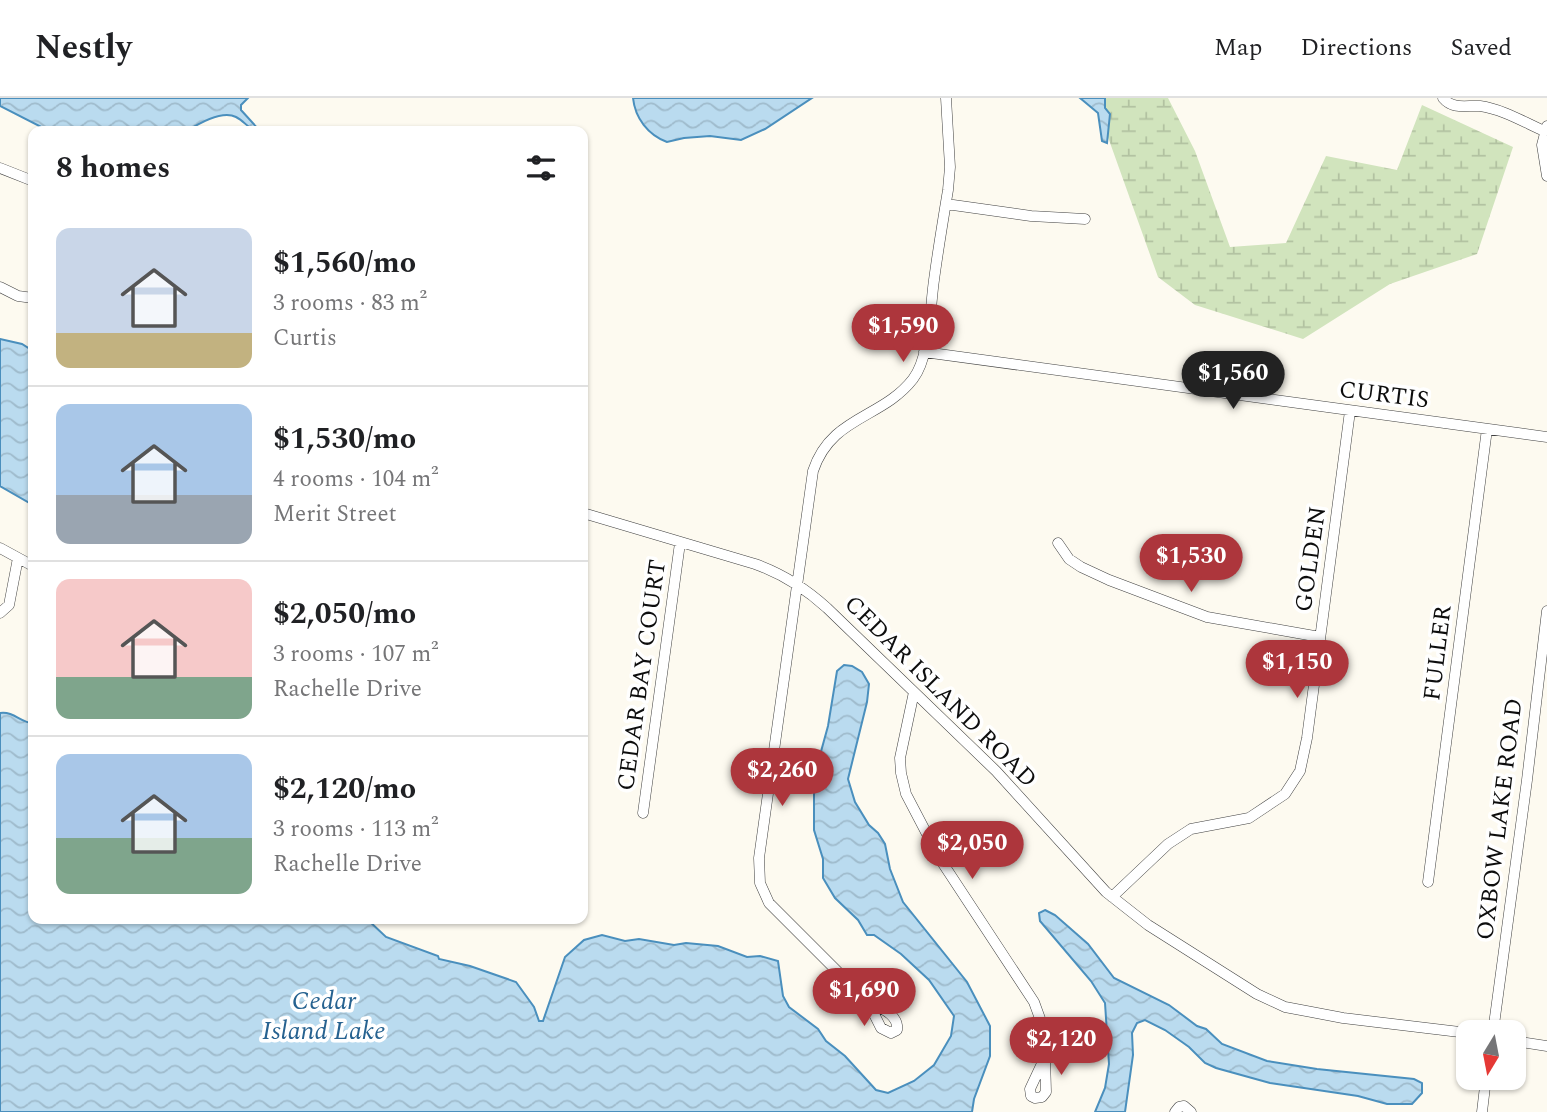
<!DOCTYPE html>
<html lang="en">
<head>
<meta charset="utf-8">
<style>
	body { margin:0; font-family:Spectral,serif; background:#f6f6f6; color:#202124; height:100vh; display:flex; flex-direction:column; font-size:26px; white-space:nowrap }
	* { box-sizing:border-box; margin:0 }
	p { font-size:23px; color:#757577 }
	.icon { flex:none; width:38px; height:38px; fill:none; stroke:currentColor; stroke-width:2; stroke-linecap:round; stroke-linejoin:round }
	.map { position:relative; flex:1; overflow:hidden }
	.panel { position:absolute; left:28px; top:28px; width:560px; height:798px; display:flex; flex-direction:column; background:#fff; border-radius:14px; box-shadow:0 2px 5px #0004 }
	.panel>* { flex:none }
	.needle { width:46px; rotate:190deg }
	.controls { position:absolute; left:1456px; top:922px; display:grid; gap:14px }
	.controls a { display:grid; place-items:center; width:70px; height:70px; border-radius:14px; background:#fff; box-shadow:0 2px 5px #0004; font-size:35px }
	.price { position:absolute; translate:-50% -60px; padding:0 16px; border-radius:24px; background:#ad363c; color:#fff; font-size:23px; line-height:46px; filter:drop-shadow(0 2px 4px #0008) }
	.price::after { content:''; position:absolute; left:50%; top:42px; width:21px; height:16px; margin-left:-10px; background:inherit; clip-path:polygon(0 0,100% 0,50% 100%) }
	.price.selected { background:#222; color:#fff }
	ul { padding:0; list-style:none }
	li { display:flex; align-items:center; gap:21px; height:175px; padding:0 28px }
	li+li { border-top:2px solid #e0e0e0 }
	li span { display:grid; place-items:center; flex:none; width:196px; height:140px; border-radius:14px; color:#555 }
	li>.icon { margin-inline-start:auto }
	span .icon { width:84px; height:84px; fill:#fffc; stroke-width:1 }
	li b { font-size:30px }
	h2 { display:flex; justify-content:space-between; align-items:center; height:84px; padding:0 28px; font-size:30px }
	header { display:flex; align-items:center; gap:42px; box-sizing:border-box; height:98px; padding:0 35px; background:#fff; border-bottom:2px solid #e0e0e0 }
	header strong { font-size:33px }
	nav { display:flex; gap:38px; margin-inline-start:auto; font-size:24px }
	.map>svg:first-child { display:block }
</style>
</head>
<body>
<header>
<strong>Nestly</strong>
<nav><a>Map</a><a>Directions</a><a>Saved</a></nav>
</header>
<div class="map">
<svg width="1547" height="1014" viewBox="0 0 1547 1014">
	<defs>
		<pattern id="wetland-marsh" width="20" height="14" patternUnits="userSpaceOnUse" patternTransform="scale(1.75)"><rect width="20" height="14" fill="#d1e4bd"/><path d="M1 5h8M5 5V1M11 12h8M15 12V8" fill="none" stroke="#b2c2a1"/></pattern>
		<pattern id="water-waves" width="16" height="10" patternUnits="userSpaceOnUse" patternTransform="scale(1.75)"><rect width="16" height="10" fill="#badbef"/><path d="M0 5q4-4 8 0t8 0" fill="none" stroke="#9fbbcc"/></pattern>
	</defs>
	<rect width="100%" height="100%" fill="#fdfaf0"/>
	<path fill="url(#wetland-marsh)" d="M1094 0H1168L1195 53 1230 149 1286 145 1326 58 1397 72 1422 7 1513 49 1477 156 1390 186 1303 241 1195 207 1158 179Z"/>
	<path fill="url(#water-waves)" stroke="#4a8fbd" stroke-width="2" d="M0 0H248L241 7V12L260 33C249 33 246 24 236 19 222 12 198 26 187 33H49L0 8Z
		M633 0H812L765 31 741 42 710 38 684 40 667 44C648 37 635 20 633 0Z
		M1080 0H1105V10L1110 16 1107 45 1102 43 1098 15Z
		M0 241 22 246 33 253V407L0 388Z
		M844 567 852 568 862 574 869 586 867 604 848 681 855 704 869 727 878 735 885 746 890 771 903 804 967 884 990 928V958L974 1001 972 1014H0V615C14 613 21 625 33 625V821H367L386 839 438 858 439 861 470 868 516 884 534 909 539 923H543L565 859 584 842 602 837 625 843 639 841 674 847 686 845 718 848 747 859 760 858 778 863 783 898 789 909 818 931 826 943 845 958 876 992 888 995 914 983 934 967 951 938 954 918 929 882 901 856 874 837H867L858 822 835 800 823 780V761L814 732V679L828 628 837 573Z
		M1045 812 1055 817 1088 846 1114 880 1169 907 1197 928 1206 931 1222 946 1267 963 1317 971 1414 981 1422 985V995L1412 1006H1387L1358 998 1270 985 1216 970 1205 965 1189 949 1165 932 1145 922 1137 925 1132 935 1133 957 1125 1014H1095L1105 990 1109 966 1105 905 1091 883 1040 823 1039 815Z"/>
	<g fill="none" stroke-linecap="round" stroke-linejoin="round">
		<defs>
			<path id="minor" d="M1443 0C1453 12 1467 7 1480 8 1502 11 1524 24 1544 33
				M1547 28 1542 47 1547 78
				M0 70 33 83
				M946 106 1031 118 1085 121
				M0 189 18 198 33 200
				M924 254 1547 339
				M583 415 755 466C783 476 805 490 827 510L996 673 1106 794 1148 827 1257 896 1285 909 1343 920 1468 935
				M1058 445 1069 461 1081 469 1109 482 1207 519 1320 539
				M0 450 33 468
				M0 515 9 507 18 460
				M914 594 900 660 901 675 906 696 940 761 1034 904 1042 926 1045 959
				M643 715 680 445
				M1428 784 1487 331
				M1112 799 1168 746 1191 731 1249 720 1285 696 1300 673 1307 640 1350 313
				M868 904 769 805 760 785 759 760 813 373C831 318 882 321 913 281 930 259 930 210 934 182 938 152 943 122 948 92L950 69 946 0
				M868 904C880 910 899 916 897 932L891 935 881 930Z
				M1493 934 1527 682 1547 513
				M1514 943 1547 948
				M1045 959 1046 994 1042 999 1035 1000 1031 998 1030 991Z
				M1175 1014 1179 1009 1184 1008 1191 1014
				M1482 1014 1486 980"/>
		</defs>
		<use href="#minor" stroke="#404040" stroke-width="11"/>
		<use href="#minor" stroke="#fff" stroke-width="10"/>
	</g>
	<g text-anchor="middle" stroke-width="7" stroke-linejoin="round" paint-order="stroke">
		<g font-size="24" fill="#0d0d0d" stroke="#fff">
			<text transform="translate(1384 296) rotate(7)" y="8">CURTIS</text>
			<text transform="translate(1310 461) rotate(-82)" y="8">GOLDEN</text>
			<text transform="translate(1437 555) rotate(-83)" y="8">FULLER</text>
			<text transform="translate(641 577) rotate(-82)" y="8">CEDAR BAY COURT</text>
			<text transform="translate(941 593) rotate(45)" y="8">CEDAR ISLAND ROAD</text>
			<text transform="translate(1499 721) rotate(-83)" y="8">OXBOW LAKE ROAD</text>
		</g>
		<g font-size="26" font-style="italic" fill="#266290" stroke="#fff">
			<text x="324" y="911">Cedar<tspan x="324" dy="30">Island Lake</tspan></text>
		</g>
	</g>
</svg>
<div class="controls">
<a><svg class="needle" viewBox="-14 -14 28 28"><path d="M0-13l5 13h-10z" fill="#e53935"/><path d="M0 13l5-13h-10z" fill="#757577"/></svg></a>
</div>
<b class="price" style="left:903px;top:266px">$1,590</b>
<b class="price selected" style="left:1233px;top:313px">$1,560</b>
<b class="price" style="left:1191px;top:496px">$1,530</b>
<b class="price" style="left:1297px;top:602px">$1,150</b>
<b class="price" style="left:782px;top:710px">$2,260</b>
<b class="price" style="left:972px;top:783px">$2,050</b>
<b class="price" style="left:864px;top:930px">$1,690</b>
<b class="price" style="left:1061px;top:979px">$2,120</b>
<section class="panel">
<h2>8 homes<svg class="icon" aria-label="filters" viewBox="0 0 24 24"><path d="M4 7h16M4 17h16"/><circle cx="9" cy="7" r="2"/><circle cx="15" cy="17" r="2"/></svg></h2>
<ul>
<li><span style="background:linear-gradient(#c9d6e8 75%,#c2b280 0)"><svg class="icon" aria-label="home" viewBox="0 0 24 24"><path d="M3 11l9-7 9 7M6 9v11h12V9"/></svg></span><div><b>$1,560/mo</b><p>3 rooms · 83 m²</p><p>Curtis</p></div></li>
<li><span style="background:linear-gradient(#a9c7e8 65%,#9aa5b1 0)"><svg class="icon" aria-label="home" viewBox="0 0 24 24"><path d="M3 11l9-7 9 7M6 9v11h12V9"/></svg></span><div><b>$1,530/mo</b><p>4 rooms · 104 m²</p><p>Merit Street</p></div></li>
<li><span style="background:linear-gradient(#f6c9c9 70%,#7fa58c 0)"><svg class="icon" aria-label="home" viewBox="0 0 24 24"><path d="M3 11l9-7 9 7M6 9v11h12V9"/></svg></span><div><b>$2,050/mo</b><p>3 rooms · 107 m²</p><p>Rachelle Drive</p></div></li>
<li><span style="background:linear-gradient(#a9c7e8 60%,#7fa58c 0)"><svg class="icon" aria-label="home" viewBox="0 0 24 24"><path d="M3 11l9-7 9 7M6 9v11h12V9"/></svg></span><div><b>$2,120/mo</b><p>3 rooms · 113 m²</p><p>Rachelle Drive</p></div></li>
</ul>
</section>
</div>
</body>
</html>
